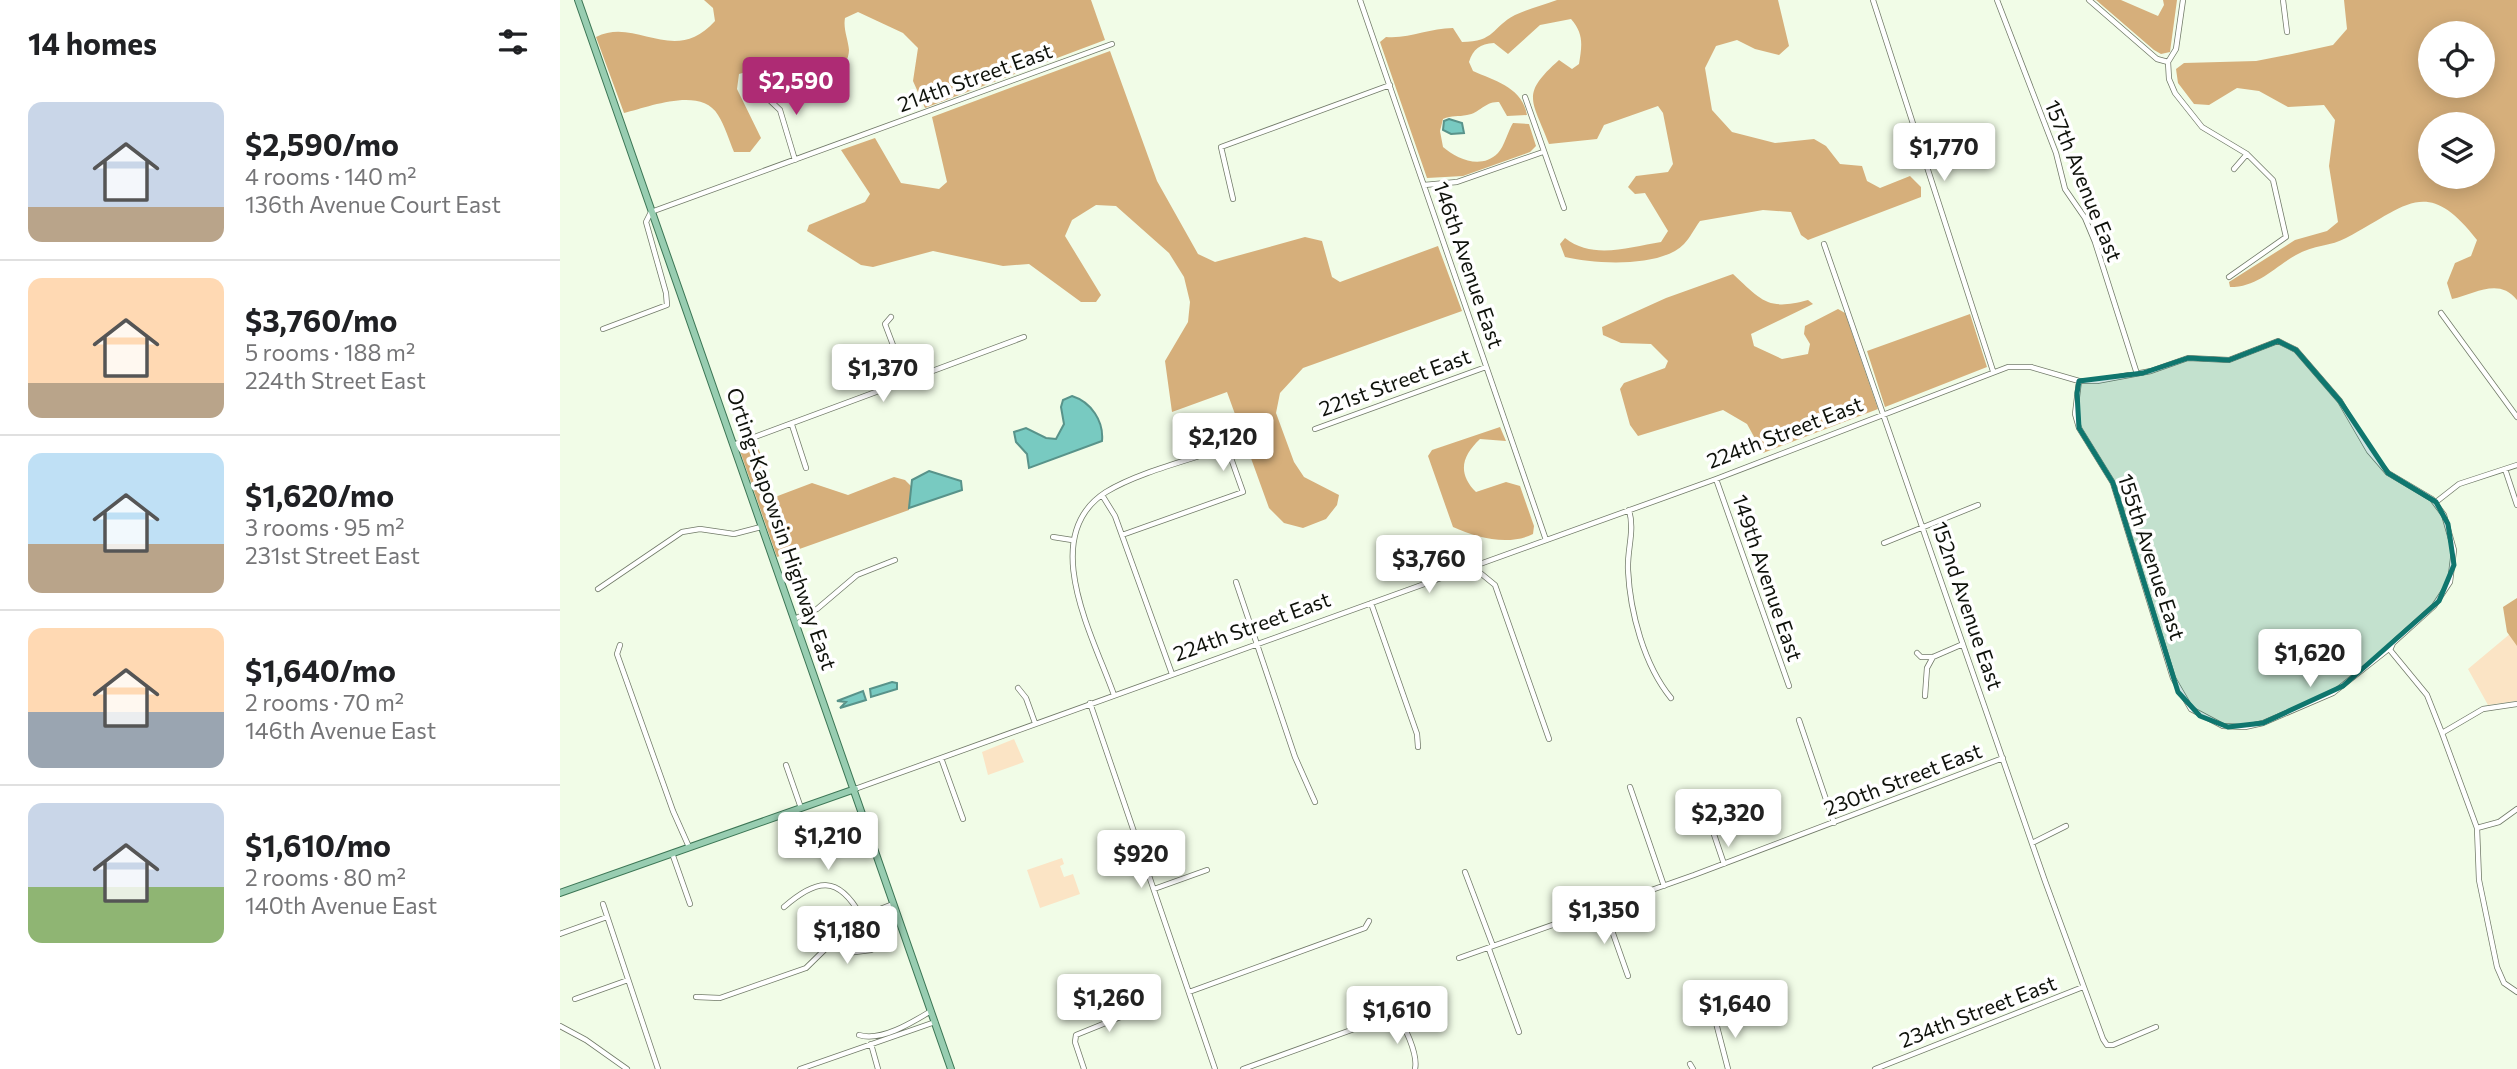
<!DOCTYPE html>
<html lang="en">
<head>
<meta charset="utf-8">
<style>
	body { margin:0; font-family:Commissioner,sans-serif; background:#f6f6f6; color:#202124; height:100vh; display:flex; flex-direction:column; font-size:26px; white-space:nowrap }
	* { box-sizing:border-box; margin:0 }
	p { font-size:23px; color:#757577 }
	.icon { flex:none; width:38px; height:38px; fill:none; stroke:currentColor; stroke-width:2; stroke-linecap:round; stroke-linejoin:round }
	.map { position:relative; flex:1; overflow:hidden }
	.details { display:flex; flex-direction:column; background:#fff; width:560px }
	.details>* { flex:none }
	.fabs { position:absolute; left:1858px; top:21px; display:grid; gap:14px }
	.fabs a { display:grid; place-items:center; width:77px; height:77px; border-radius:50%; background:#fff; box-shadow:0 4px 18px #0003; font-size:35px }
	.price { position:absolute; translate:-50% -60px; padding:0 16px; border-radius:7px; background:#fff; color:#222; font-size:23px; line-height:46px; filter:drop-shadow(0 2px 4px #0008) }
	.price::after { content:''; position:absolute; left:50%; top:42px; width:21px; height:16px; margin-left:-10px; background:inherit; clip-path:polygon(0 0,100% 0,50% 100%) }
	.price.selected { background:#ae2b74; color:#fff }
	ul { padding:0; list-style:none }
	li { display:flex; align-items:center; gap:21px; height:175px; padding:0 28px }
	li+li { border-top:2px solid #e0e0e0 }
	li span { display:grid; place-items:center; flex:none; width:196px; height:140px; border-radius:14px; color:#555 }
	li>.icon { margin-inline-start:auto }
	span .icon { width:84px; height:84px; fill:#fffc; stroke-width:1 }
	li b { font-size:30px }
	h2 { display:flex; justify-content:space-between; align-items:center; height:84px; padding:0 28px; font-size:30px }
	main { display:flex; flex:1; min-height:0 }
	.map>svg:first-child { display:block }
</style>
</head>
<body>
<main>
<section class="details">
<h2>14 homes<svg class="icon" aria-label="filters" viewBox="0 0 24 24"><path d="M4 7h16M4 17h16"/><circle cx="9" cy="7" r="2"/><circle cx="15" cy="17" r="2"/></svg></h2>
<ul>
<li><span style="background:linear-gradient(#c9d6e8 75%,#b9a48a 0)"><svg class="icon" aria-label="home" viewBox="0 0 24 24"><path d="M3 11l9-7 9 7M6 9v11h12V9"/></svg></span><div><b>$2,590/mo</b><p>4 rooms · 140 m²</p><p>136th Avenue Court East</p></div></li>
<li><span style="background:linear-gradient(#ffd9b3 75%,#b9a48a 0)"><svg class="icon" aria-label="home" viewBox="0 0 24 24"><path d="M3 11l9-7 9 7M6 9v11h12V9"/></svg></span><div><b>$3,760/mo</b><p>5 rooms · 188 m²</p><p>224th Street East</p></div></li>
<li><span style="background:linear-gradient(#bfe0f5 65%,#b9a48a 0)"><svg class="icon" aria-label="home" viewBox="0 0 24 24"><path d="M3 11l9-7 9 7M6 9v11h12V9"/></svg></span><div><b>$1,620/mo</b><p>3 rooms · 95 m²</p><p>231st Street East</p></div></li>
<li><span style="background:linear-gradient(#ffd9b3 60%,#9aa5b1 0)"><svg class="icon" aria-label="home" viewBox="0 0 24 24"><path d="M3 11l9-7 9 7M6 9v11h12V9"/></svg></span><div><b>$1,640/mo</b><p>2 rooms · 70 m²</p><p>146th Avenue East</p></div></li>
<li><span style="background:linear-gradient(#c9d6e8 60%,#8fb573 0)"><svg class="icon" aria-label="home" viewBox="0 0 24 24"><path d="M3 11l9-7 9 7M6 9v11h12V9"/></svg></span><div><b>$1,610/mo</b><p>2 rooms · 80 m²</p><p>140th Avenue East</p></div></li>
</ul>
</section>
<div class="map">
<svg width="1957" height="1069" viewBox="0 0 1957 1069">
	<rect width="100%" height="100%" fill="#f1fce7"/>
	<path fill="#fbe4c5" d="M1951 633 1957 643V701L1928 705 1908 669Z
		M454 739 464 762 428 775 422 752Z
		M502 858 504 864 500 866 504 877 513 874 520 894 480 908 467 870Z"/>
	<path fill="#d6af7b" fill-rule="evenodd" d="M144 0H531L545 40 365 108 353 81 358 48 343 33 298 12 285 18C283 29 288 39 289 50 289 59 283 68 277 75 254 104 219 82 193 70L179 74 177 89 201 138 190 152H174C169 140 165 126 158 115 141 86 89 107 64 113L36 37C76 16 114 67 155 21L153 8Z
		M997 0H1218L1229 46 1219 55 1195 49 1177 40 1156 46 1145 68 1152 110 1172 132 1215 143 1254 139 1266 146 1280 164 1302 166 1307 181 1320 188 1350 176 1361 187V197L1248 240 1241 235 1231 212 1203 210 1140 221C1134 229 1130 238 1124 244 1101 268 1034 264 1005 257L1000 244 1005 238C1033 260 1069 247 1101 242L1108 231 1085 193 1075 194 1068 187 1076 176 1108 172 1113 164 1103 113 1098 106 1044 125 1037 139 989 144C972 99 960 95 999 60L1012 69 1019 64C1022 45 1024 34 1011 19L980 25 948 54 934 43C920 44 913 49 909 62L913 71C935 81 962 87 967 115L947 116 939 102C925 101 920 113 907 115 898 117 892 115 883 119L880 131 883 147C897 159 921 170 938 153 944 147 948 131 953 123L969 124 976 146 970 152 903 176 867 178 820 42 826 37C850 39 869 28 893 28L902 42C935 42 932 27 955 15 968 9 984 5 997 0Z
		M1536 0H1561L1598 16 1604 5 1603 0H1617L1610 52 1601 54 1594 50Z
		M1784 0H1957V300C1939 277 1915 294 1892 299L1887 283 1895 263 1911 256 1917 240C1866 174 1846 207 1786 238 1772 246 1753 245 1736 255 1713 268 1698 287 1670 287L1669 282 1735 240 1767 231 1778 222 1769 166 1775 120 1764 105 1728 107 1699 91 1677 88 1649 105 1634 104 1618 83 1616 69 1624 63 1696 61 1732 54 1773 45 1787 29ZM1871 33H1923V86H1871ZM1871 124H1923V177H1871Z
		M550 51 597 181 638 254 655 262 745 237 762 241 772 277 780 282 878 246 902 311 743 368 720 393 716 413 734 462 744 477 779 495 777 505 766 519 743 528 724 523 709 508 667 392 612 412 605 361 628 322 630 302 624 277 609 253 556 206 536 205 512 220 505 236 541 295 536 302H521L469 264 443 266 373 251 313 267 301 265 247 231 249 225 305 202 310 194 281 150 315 138 341 183 379 189 387 182 372 117Z
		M1173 274C1202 301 1208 311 1248 300L1253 304 1191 334 1194 346 1222 359 1248 354 1250 344 1244 334 1245 326 1278 309 1285 313 1318 409 1203 453 1187 424 1163 410 1078 436 1070 425 1060 389 1064 383 1105 368 1108 361 1091 344 1061 343 1043 335 1042 327 1106 298Z
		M1410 314 1427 367 1325 407 1307 351Z
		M940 427 946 441 920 439C902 456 897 473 916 492L946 482 960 486 974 526 973 534C949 546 917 538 893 527L868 456 872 450Z
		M197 445 203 460 207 492 215 497 252 483 288 495 334 477 345 480 352 487 349 510 217 557 180 451Z
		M1957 598V646L1947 632 1943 607Z"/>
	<path fill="#78cac1" stroke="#58938a" stroke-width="2" d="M889 119 902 123 904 133 891 134 883 130 884 121Z
		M512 396C531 402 544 421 542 441L469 468 467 454 456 442 454 432 466 428 486 438 496 439 504 424 501 407 503 400Z
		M369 471 401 481 402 490 349 508 352 480Z
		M332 682 337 683V689L311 697 310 689Z
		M303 691 306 700 280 708 286 702 277 701Z"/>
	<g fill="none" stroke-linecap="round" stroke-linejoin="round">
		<defs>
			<path id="minor" d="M800 0 986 540
				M1313 0 1433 371
				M1437 0 1496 153 1505 189 1525 218 1535 242 1577 374
				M1529 0 1597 59 1608 62
				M1723 0 1727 32
				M1608 62 1609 79 1615 93 1642 127 1687 154 1713 180 1726 237 1669 277
				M1608 62 1616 49 1623 0
				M202 93 220 110 235 160
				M965 97 1004 208
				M1674 169 1687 154
				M864 185 897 182 983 152
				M673 199 661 147 830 85
				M1264 244 1485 881 1543 1039 1547 1045H1553L1596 1027
				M1881 313 1957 417
				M331 317 325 324 347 382
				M43 329 107 305 106 293 86 222 91 212 552 44
				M1519 381 1515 414 1519 428 1553 483 1613 678 1631 709 1663 726 1685 727 1703 723 1773 693 1830 648
				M232 425 246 468
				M755 429 926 367
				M173 445 464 337
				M1945 469 1957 505
				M1156 479 1229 686
				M542 495 555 516 612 674
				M1876 502 1899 484 1957 465
				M1069 510C1075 531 1067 549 1068 570 1070 612 1084 665 1111 698
				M493 537 512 540
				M1324 543 1418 505
				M913 567 935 585 989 739
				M676 582 735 757 755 802
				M38 589 122 532 140 529 174 534 201 527
				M811 603 857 734 858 747
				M234 619 257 609 297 575 335 560
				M60 645 57 654 113 811 129 847
				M1357 653 1361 657H1373L1403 644
				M458 688 466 698 475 723
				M554 695C533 636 477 536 546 492 579 472 630 460 667 447L683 492 562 535
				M1365 696 1367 668 1373 657
				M530 703 655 1069
				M1239 720 1274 823
				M1882 733 1923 709 1957 704
				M381 758 403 819
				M226 765 241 808
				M1070 787 1104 886
				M295 789 1156 479 1448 367H1471L1519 381H1537L1591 371 1628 358 1669 360 1718 341 1736 350 1780 401 1809 451 1828 473 1872 499 1884 515 1894 550 1890 582 1874 606 1833 643 1830 650 1867 695 1882 733 1917 828 1919 880 1937 967 1944 983 1957 992
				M1143 802 1164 864
				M1917 828 1939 822 1957 809
				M1472 843 1506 826
				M112 853 130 904
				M905 872 933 946
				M594 889 647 870
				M43 904 98 1069
				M224 907C256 879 278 874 301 916
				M1044 908 1068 976
				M0 934 47 917
				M273 942 287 953 311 950
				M929 949 959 1032
				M899 958 1134 875 1443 758
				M629 992 805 928 809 921
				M136 997 160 998 246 968 297 918 333 904
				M15 999 68 980
				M1155 1019 1168 1069
				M0 1026 26 1040 67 1069
				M299 1035C321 1042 353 1022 371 1011
				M311 1044 318 1069
				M1130 1064 1133 1069
				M240 1069 375 1022
				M524 1069 515 1042 516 1035 568 1014
				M683 1069 833 1015C845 1021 858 1056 855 1069
				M1315 1069 1523 987"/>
			<path id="major" d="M18 0 391 1069
				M0 893 295 789"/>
		</defs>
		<use href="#minor" stroke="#717a68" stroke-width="6"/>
		<use href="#major" stroke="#3c7655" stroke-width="8"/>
		<use href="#minor" stroke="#fff" stroke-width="4.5"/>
		<use href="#major" stroke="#98cdb1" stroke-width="6"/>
	</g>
	<path fill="#0f766e" fill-opacity="0.2" stroke="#0f766e" stroke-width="5" stroke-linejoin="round" d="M1718 341 1736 350 1780 401 1828 473 1876 502 1888 524 1894 565 1879 601 1783 686 1703 723 1668 727 1640 716 1618 692 1553 483 1519 428 1517 393 1519 381 1583 373 1628 358 1669 360Z"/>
	<g text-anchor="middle" stroke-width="7" stroke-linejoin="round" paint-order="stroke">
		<g font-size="21" fill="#0f120b" stroke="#fff">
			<text transform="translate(415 78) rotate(-20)" y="7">214th Street East</text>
			<text transform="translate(1523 181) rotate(68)" y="7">157th Avenue East</text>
			<text transform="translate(908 265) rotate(71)" y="7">146th Avenue East</text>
			<text transform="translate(835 383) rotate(-20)" y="7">221st Street East</text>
			<text transform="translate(1225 433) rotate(-21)" y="7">224th Street East</text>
			<text transform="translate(221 529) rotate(71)" y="7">Orting-Kapowsin Highway East</text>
			<text transform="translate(1591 557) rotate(72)" y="7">155th Avenue East</text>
			<text transform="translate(1207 578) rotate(71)" y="7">149th Avenue East</text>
			<text transform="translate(1407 606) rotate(71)" y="7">152nd Avenue East</text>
			<text transform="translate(692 627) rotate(-20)" y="7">224th Street East</text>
			<text transform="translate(1343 780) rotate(-21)" y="7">230th Street East</text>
			<text transform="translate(1418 1012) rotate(-21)" y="7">234th Street East</text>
		</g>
	</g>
</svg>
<div class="fabs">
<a><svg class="icon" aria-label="locate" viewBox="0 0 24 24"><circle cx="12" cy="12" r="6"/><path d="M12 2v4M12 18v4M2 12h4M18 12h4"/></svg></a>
<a><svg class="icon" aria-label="layers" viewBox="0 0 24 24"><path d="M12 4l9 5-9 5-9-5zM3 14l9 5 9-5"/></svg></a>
</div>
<b class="price selected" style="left:236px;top:117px">$2,590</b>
<b class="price" style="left:1384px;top:183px">$1,770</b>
<b class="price" style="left:323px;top:404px">$1,370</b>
<b class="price" style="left:663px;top:473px">$2,120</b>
<b class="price" style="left:869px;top:595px">$3,760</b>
<b class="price" style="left:1750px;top:689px">$1,620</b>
<b class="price" style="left:1168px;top:849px">$2,320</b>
<b class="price" style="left:268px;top:872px">$1,210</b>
<b class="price" style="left:581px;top:890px">$920</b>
<b class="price" style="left:1044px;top:946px">$1,350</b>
<b class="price" style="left:287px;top:966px">$1,180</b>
<b class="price" style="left:549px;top:1034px">$1,260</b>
<b class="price" style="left:1175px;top:1040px">$1,640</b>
<b class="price" style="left:837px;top:1046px">$1,610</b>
</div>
</main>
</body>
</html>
